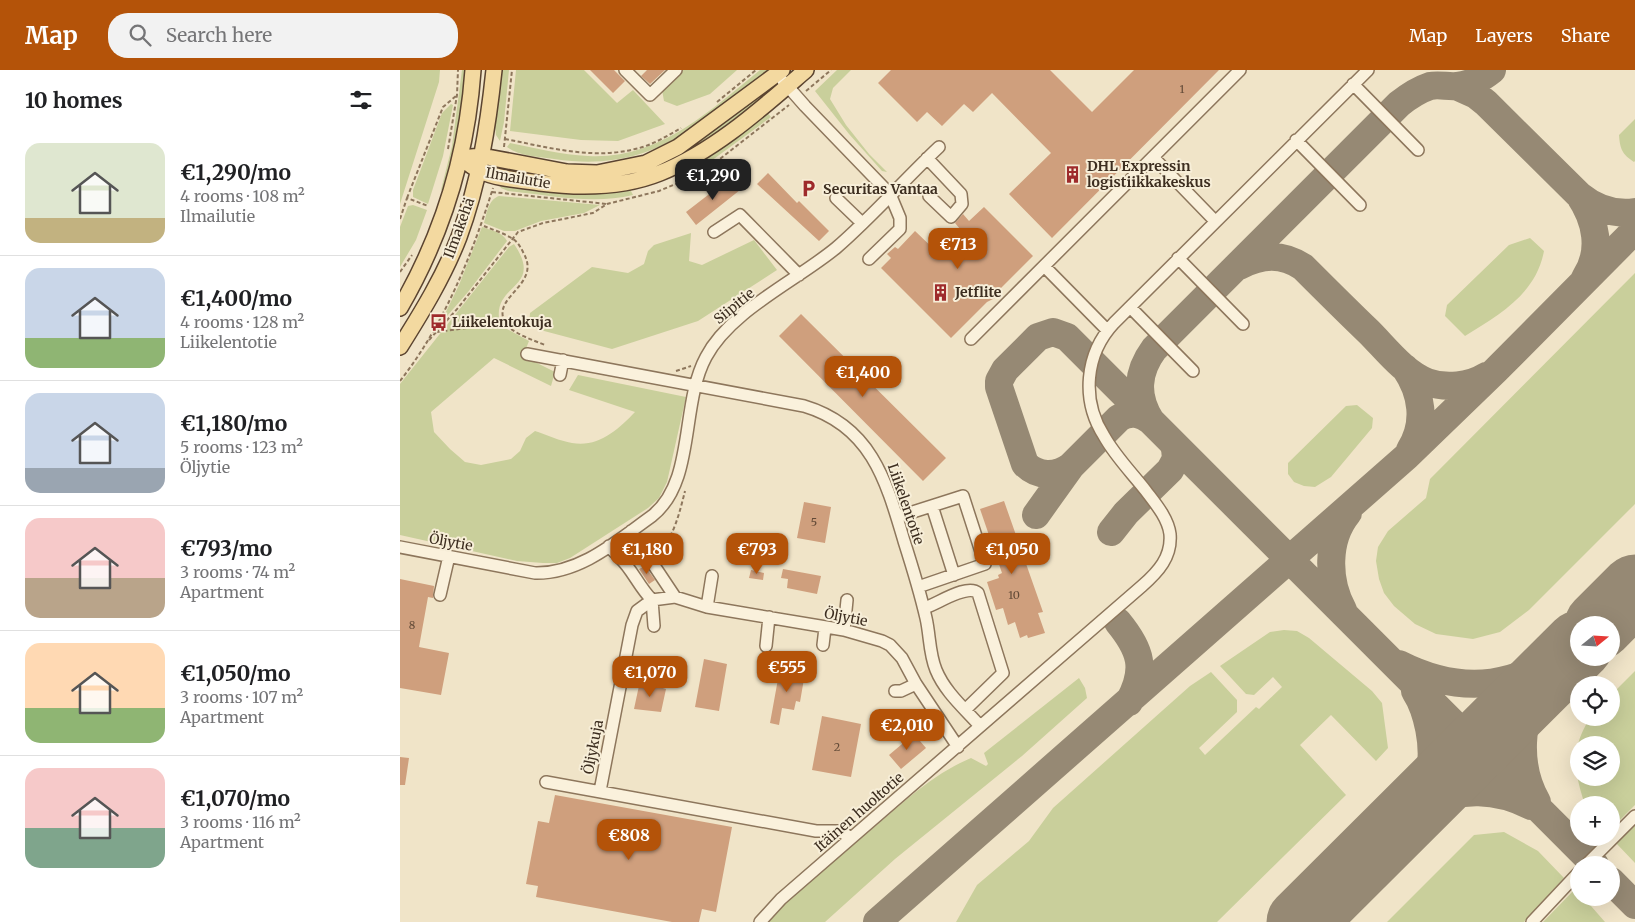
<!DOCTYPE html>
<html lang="en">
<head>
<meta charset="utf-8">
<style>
	body { margin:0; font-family:Merriweather,serif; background:#f2f2f2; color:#202124; height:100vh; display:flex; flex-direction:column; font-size:19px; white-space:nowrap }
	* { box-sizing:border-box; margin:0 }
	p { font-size:16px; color:#757577 }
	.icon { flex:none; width:28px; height:28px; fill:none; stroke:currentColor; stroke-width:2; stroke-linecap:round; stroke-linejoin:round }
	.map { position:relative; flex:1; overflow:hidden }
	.side { display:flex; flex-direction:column; background:#fff; width:400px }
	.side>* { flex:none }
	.needle { width:32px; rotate:72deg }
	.controls { position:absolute; left:1170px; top:546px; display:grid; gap:10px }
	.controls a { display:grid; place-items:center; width:50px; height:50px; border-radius:50%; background:#fff; box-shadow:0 5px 20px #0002; font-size:25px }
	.price { position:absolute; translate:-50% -42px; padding:0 11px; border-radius:10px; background:#b45309; color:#fff; font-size:16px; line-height:32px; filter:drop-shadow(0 1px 2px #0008) }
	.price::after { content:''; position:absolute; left:50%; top:30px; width:15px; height:11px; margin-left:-8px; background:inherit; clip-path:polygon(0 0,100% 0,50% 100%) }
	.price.on { background:#222; color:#fff }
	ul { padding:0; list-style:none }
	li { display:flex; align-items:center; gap:15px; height:125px; padding:0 25px }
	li+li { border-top:1px solid #e0e0e0 }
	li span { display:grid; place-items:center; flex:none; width:140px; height:100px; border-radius:15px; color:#555 }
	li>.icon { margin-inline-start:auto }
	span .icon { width:60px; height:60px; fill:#fffc; stroke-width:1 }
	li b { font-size:21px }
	h2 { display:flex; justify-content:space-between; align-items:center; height:60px; padding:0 25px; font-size:21px }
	header { display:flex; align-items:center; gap:30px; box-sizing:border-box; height:70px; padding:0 25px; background:#b45309; color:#fff }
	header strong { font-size:24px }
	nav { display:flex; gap:28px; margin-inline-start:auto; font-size:18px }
	.search { width:350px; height:45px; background:#f2f2f2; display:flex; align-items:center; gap:12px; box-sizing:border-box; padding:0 18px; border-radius:20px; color:#757577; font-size:19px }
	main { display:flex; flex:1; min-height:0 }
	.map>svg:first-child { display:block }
</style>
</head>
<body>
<header>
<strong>Map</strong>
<div class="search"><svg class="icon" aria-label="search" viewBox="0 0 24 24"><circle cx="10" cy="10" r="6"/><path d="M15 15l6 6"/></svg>Search here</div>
<nav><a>Map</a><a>Layers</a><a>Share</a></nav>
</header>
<main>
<section class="side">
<h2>10 homes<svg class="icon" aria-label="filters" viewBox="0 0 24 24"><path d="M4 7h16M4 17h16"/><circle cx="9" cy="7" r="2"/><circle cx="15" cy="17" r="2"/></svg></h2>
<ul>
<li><span style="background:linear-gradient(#dfe7d0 75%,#c2b280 0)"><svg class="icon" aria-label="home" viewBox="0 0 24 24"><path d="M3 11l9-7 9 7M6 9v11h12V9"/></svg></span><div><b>€1,290/mo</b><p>4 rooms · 108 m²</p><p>Ilmailutie</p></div></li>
<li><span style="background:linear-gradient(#c9d6e8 70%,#8fb573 0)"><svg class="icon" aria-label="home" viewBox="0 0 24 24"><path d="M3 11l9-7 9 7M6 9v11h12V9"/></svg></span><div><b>€1,400/mo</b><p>4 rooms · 128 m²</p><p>Liikelentotie</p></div></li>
<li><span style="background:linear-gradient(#c9d6e8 75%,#9aa5b1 0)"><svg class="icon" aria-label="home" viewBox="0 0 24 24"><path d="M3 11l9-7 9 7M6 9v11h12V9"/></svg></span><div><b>€1,180/mo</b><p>5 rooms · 123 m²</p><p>Öljytie</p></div></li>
<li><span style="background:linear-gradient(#f6c9c9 60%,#b9a48a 0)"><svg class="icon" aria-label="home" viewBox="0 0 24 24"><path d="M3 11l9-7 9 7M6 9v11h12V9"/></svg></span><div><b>€793/mo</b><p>3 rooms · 74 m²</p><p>Apartment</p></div></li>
<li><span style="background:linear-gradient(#ffd9b3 65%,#8fb573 0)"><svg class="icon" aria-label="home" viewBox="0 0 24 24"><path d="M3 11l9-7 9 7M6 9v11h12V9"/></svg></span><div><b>€1,050/mo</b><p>3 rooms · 107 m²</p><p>Apartment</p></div></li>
<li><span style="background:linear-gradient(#f6c9c9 60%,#7fa58c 0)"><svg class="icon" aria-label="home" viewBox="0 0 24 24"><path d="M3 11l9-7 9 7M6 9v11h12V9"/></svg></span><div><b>€1,070/mo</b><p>3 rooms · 116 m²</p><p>Apartment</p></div></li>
</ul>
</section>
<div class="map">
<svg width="1235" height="852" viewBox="0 0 1235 852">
	<rect width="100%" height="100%" fill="#f0e4c8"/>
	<path fill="#c9cf9b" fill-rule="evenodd" d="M0 0H40L39 12 0 134Z
		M62 0H67L56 81 45 122 41 120 52 76Z
		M99 0H109L104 52 100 71 96 65 95 56Z
		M116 0H184L217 33 233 20 265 54 218 71 181 70 110 61Z
		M282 0H337L310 24 277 36 264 31 262 20Z
		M360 0H370C298 55 252 104 154 89 140 87 118 86 107 77L110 73C135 78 162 85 188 86 258 90 310 41 360 0Z
		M437 0H451L433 18 430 29 446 55 469 84 487 102 482 101 449 64 415 21Z
		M355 25 359 30C321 59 292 81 249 100Z
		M51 34 53 35 43 86 28 134 13 127V120L42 43Z
		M367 42 371 47 311 91 287 106 283 99Z
		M1235 49V91L1234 92C1222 84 1220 79 1219 65Z
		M99 114 230 119 233 125C192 135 150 125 108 121L101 118Z
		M99 126 200 135 184 143 141 151 115 161H104L84 153C87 143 88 130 99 126Z
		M13 135 27 140 16 170 0 197V157L8 136Z
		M82 157C90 160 103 162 107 171L68 222 40 254 59 215Z
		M291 163 289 191 302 195 354 170 377 200 298 251 212 279 129 257 130 243 192 197 228 203 244 194 248 181 254 175Z
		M1130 168 1144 181C1136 224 1100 244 1065 266L1045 246 1047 235 1109 175Z
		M114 174C144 218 95 213 99 248L107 259 129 271 123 286 155 302 151 316 94 288 31 342 34 362 50 379 65 392 81 395 111 389 120 381 126 368 135 361C147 365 160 371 172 373 198 378 219 359 235 342L169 320 178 305 286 327 267 412 259 428 248 438 170 488 157 493H143L117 491 0 465V314L109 177Z
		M1235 203V434L1129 540 1100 562 1073 569 1036 564 1015 554 994 536 984 523 979 509 976 491 978 477 988 461 1026 428 1030 409Z
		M957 335 973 348 972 358 931 407 915 417 904 416 894 412 888 404V393L946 336Z
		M884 560 897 561 909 568 972 621 982 633 988 678 976 691 931 645 900 675 946 725 817 852H556L577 815 629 771 653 738 790 616 811 602 837 630V642L799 678 805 685 856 637 859 639 882 617 873 607 854 625 846 624 820 596 870 562Z
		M1235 601V735L1211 759V735H1185C1174 701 1170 679 1190 648H1211V625ZM1179 675H1211V708H1179Z
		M679 608 685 618 687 628 622 686 495 789 425 852H369C396 819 433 791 466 764 499 737 530 705 571 688L586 696 588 694 584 683Z
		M1235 752V793L1216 773Z
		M1104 762 1138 781 1164 808 1124 852H987L1074 765Z
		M1176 818 1179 821V828H1184L1205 852H1143Z"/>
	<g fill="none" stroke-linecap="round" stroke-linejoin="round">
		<path stroke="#968974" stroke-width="28" d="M1092 0C1082 8 1070 15 1057 16 1048 17 1039 14 1030 16 1018 20 1009 26 999 34L754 279C737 302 735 326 751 351L1195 795
			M1056 16 1076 25 1086 33 1179 125C1195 138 1214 145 1235 142
			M1179 125C1196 150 1203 181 1185 208
			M839 196C862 184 882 183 903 197 925 219 947 241 969 262 986 279 1004 303 1027 312 1046 319 1070 316 1086 306
			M1005 298C1022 323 1027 353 1010 380
			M671 396C656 407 638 407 625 394L599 317V311L605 300 638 267 653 262 667 267 746 346
			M636 445 671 396 719 348C731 341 740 343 751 351
			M711 462 726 443 770 400 776 389 775 378 772 372
			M943 540C927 511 926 470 948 443
			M718 552C741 580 747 599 729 632
			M999 594C1066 628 1120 616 1179 574
			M1137 732C1117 697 1118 648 1142 615 1148 607 1156 599 1163 592
			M1006 746C1015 733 1027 717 1030 701 1035 677 1028 641 1015 621
			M1000 753C1009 747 1017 740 1026 735 1060 717 1097 719 1131 736
			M1211 811 1235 835
			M477 852 1007 386 1095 301 1235 160"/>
		<path stroke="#968974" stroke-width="69" d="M1199 555 1235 519
			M901 852 1179 575"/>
	</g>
	<path fill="#cf9f7d" d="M190 0H214L225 11 213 23Z
		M247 0H265L250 14 241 6Z
		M491 0H650L692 42 734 0H819L652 168 609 124 651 83 592 23 573 42 564 34 542 56 527 42 517 52 478 13Z
		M368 103 397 133 399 131 429 161 419 171 357 114Z
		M330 108 340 120 296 155 286 142Z
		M584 137 633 186 594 225 595 228 587 232 551 268 481 198 491 188 487 184 495 177 498 179 515 161 537 182 560 159 555 153 563 144 569 151Z
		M401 244 546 388 523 411 379 266Z
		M604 431 643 542 638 543 645 563 628 568 627 565 620 568 615 552 608 555 603 538 596 540 587 512 599 508 598 505 602 503 580 439Z
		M404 432 431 437 425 473 397 468Z
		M245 496 255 510 249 514 239 499Z
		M383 499 421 506 417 524 387 518 388 509 381 508Z
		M351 500 364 503 363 510 349 508Z
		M0 509 34 516 33 528 28 527 19 577 49 583 41 625 0 618Z
		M304 589 327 594 319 641 295 637Z
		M380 598 405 603 400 632 396 631 394 640 382 638 379 655 370 653Z
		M240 611 266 619 261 642 234 639Z
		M422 646 461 654 451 707 412 700Z
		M514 664 526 678 501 699 489 685Z
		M0 687 9 688 5 715H0Z
		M155 725 332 757 316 842 302 839 299 852H272L136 827 138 816 126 814 138 751 149 753Z"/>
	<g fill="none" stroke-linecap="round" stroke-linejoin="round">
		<defs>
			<path id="minor" d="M225 0 250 25 276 0
				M383 11 405 36 490 124 500 148V159L469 189
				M953 14 1018 80
				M896 70 960 135
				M753 87 815 151
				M527 88 561 124 562 134 551 147 529 126
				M436 128 462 153
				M314 162 340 145 399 205
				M778 188 843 254
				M644 196 707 260
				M730 237 793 301
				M571 269 840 0
				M127 284 404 336C471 356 486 410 504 471 512 496 520 522 526 548 530 565 529 583 536 600 545 622 564 638 580 656
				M160 305 163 290
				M532 436 554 505
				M497 447 563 426 585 494 518 517
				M231 461 275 527
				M0 477 135 503C180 504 217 471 252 446 296 411 280 335 306 287 330 241 396 211 436 178 472 147 504 110 539 77
				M40 525 49 486
				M307 537 312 506
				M524 538C536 535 567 513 578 523L603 603 565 640
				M254 556 252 530 275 527 307 537 444 560 482 571 490 575 502 588 516 614 558 677
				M444 560 447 530
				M423 575 425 558
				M366 576 369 547
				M495 621H501L516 614
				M146 712 416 761H440L451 768
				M200 721 232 555 237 541 252 530C239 517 232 499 220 488 216 483 212 481 209 476
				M1186 795 1235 746
				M360 852 381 829 742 516C758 502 772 487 770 464 768 448 755 433 746 421 732 403 715 386 704 366 681 330 685 284 714 253L968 0
				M1132 852 1179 802"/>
			<path id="major" d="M61 88C67 92 73 98 80 101 98 109 120 110 140 113 179 118 223 118 260 103 315 81 362 38 406 0
				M61 88 82 86 167 102 197 103 246 93 278 77 382 0
				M0 238C43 164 67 86 73 0
				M0 277C22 242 44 206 59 167 79 113 88 57 94 0"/>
		</defs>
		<use href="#minor" stroke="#8d765c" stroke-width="14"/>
		<use href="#major" stroke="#5b4430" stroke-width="18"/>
		<path stroke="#8d765c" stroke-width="2" stroke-dasharray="4 2.5" stroke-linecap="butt" d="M406 21 431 0
			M317 32 356 0
			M105 69C147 77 192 90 235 79 251 76 267 66 281 58
			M104 77 112 0
			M48 79 57 25 58 0
			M92 122 207 134
			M7 128 43 37 56 26
			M0 149 7 128 28 136
			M84 156C93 160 104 163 113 169 118 172 121 178 124 184 141 215 91 227 105 252 109 262 135 271 145 275
			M0 202 12 185
			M37 262 89 255 107 256
			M29 270 58 238 118 162 143 153 193 143 207 134 259 121 302 103 389 35
			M276 301 291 296
			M0 311C44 255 72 185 93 118
			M259 482C274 467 280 441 285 421"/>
		<use href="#minor" stroke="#faf1dc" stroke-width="11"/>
		<use href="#major" stroke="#f3d9a0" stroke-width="15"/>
	</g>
	<defs>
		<symbol id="building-bare" viewBox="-9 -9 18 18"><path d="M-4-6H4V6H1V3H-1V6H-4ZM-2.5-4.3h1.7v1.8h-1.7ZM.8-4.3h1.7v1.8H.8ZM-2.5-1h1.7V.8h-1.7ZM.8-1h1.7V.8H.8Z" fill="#9e2a2b" stroke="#f7eed8" stroke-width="2.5" paint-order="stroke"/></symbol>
		<symbol id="parking-bare" viewBox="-9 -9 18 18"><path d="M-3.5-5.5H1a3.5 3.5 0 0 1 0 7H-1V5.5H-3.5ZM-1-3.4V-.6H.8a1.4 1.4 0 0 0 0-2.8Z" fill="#9e2a2b" stroke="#f7eed8" stroke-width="2.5" paint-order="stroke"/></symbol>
		<symbol id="bus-bare" viewBox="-9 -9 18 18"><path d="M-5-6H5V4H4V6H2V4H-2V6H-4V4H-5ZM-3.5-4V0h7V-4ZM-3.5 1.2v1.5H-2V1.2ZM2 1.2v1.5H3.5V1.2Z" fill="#9e2a2b" stroke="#f7eed8" stroke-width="2.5" paint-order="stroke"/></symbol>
	</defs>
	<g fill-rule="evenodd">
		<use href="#building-bare" x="660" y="92" width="25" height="25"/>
		<use href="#parking-bare" x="396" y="106" width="25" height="25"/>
		<use href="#building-bare" x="528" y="210" width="25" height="25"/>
		<use href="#bus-bare" x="26" y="240" width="25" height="25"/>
	</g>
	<g text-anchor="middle" stroke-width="4" stroke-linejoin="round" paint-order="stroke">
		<g font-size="11" fill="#624a37">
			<text x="782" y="23">1</text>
			<text x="414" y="456">5</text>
			<text x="614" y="529">10</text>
			<text x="12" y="559">8</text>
			<text x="437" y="681">2</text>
		</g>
		<g font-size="14" font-weight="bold" fill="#3d2e20" stroke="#f7eed8" text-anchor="start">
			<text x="687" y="101">DHL Expressin<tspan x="687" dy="16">logistiikkakeskus</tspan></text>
			<text x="423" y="124">Securitas Vantaa</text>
			<text x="555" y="227">Jetflite</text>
			<text x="52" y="257">Liikelentokuja</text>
		</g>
		<g font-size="14" fill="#3d2e20" stroke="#f7eed8">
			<text transform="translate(118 108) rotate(10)" y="5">Ilmailutie</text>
			<text transform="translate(59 158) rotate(-70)" y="5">Ilmakehä</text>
			<text transform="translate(334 236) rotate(-39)" y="5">Siipitie</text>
			<text transform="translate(506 434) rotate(71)" y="5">Liikelentotie</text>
			<text transform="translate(51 472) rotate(10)" y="5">Öljytie</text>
			<text transform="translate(446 547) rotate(11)" y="5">Öljytie</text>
			<text transform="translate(193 677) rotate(-79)" y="5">Öljykuja</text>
			<text transform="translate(459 742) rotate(-41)" y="5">Itäinen huoltotie</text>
		</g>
	</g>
</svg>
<div class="controls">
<a><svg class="needle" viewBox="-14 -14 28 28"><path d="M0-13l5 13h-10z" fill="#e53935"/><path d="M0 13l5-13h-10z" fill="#757577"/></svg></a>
<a><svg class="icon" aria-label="locate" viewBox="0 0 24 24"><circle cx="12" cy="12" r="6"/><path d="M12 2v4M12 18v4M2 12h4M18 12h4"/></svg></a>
<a><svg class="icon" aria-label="layers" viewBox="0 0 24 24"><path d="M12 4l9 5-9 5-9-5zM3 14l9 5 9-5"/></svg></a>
<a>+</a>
<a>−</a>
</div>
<b class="price on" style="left:313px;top:131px">€1,290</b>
<b class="price" style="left:558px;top:200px">€713</b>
<b class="price" style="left:463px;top:328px">€1,400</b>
<b class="price" style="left:247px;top:505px">€1,180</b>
<b class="price" style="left:357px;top:505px">€793</b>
<b class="price" style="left:612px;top:505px">€1,050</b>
<b class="price" style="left:387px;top:623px">€555</b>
<b class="price" style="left:250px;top:628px">€1,070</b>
<b class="price" style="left:507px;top:681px">€2,010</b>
<b class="price" style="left:229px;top:791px">€808</b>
</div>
</main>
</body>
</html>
